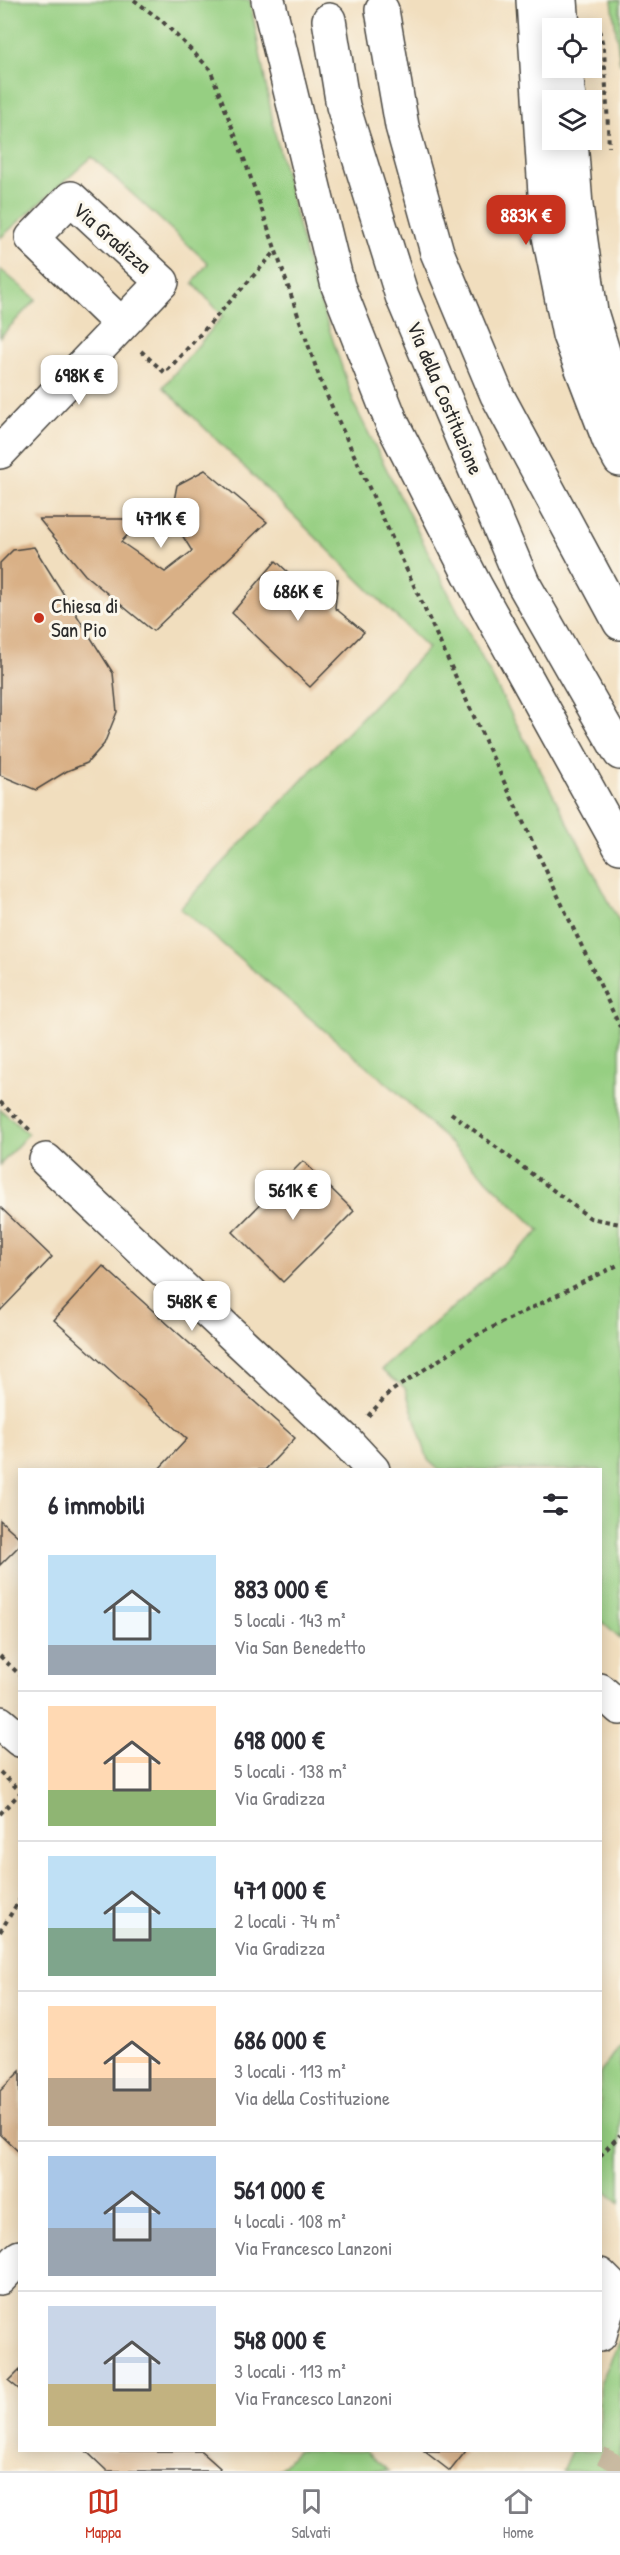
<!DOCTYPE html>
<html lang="it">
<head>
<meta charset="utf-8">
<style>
	body { margin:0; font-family:"Patrick Hand",sans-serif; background:#f2f2f3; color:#2b2b33; height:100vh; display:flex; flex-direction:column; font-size:22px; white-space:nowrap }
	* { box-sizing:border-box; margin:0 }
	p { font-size:20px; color:#7c7c81 }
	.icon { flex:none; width:33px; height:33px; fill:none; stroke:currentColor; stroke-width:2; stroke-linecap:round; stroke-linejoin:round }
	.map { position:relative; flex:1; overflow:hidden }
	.sheet { position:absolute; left:18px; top:1468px; width:584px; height:984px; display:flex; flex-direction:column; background:#fff; border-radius:0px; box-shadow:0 3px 15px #0003 }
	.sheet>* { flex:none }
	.buttons { position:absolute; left:542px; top:18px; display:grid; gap:12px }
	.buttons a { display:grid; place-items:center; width:60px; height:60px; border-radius:0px; background:#fff; box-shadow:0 3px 15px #0003; font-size:30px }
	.price { position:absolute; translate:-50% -51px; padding:0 14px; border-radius:12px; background:#fff; color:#222; font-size:20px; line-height:39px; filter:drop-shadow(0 2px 3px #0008) }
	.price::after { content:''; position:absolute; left:50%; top:36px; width:18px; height:14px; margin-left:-9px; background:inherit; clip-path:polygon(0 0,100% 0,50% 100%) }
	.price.current { background:#c8321e; color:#fff }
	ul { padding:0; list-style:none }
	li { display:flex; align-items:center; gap:18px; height:150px; padding:0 30px }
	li+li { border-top:2px solid #e1e1e2 }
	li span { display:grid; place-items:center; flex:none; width:168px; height:120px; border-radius:0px; color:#555 }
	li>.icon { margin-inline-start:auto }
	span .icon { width:72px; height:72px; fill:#fffc; stroke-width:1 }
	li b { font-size:26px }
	h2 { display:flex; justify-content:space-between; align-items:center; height:72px; padding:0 30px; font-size:26px }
	.tabs { display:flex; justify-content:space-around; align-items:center; height:84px; border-top:2px solid #e1e1e2; background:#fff; font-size:16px; color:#7c7c81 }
	.tabs a { display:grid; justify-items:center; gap:3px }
	.tabs .current { color:#c8321e }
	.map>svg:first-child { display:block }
</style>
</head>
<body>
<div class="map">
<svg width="620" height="2471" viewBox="0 0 620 2471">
	<rect width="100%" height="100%" fill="#fbf7ec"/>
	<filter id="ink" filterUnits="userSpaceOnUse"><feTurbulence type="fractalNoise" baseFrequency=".0167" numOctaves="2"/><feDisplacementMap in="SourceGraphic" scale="12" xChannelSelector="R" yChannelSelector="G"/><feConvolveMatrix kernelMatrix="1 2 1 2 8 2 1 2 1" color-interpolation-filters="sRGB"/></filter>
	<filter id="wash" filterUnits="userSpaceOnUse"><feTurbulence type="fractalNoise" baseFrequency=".008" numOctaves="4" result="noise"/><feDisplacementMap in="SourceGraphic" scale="24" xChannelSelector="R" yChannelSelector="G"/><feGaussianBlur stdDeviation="1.35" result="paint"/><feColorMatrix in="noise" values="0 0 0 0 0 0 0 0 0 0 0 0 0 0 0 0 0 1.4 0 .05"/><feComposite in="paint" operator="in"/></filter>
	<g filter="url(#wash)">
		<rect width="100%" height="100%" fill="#f1debe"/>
		<path fill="#96cf82" stroke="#607d56" stroke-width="1.5" d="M0 0H250L275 133 310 272 355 406 454 604 620 923V1639L600 1620V1470H439L428 1460 405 1388 381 1370 540 1231 396 1091 180 908 428 648 163 387 223 316 193 283 208 263 92 157 0 238Z
			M612 0H620V64Z
			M0 269 36 299 0 337Z
			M0 1109 28 1134 0 1165Z
			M620 2044V2203L600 2185V2073Z
			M620 2340V2471H562L571 2451H600V2384Z
			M297 2451H364L389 2471H278Z"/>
		<g id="blocks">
			<path fill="#d9b086" d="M205 470 267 522 153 631 85 575 39 519H143L121 542 165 572 192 551 171 517 177 485Z
				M34 547 113 673 117 712 104 744 87 763 67 771 36 790 0 775V563L13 550Z
				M276 561 303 586 338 579 335 608 364 632 310 687 232 613Z
				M303 1161 354 1211 283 1282 233 1232Z
				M0 1207 52 1257 0 1311Z
				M103 1266 295 1438 265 1470H158L187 1439 54 1320Z
				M0 1520 20 1538V1545L0 1565Z
				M20 2071V2153L0 2134V2091Z
				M20 2370V2390L9 2381Z
				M86 2451H201L220 2468 218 2471H107Z
				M424 2451H466L450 2471Z"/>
		</g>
	</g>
	<g filter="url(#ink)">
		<use href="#blocks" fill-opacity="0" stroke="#494641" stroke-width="1.5"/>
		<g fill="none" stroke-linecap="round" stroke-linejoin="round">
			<path stroke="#c9baa1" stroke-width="33" stroke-dasharray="33 16" stroke-linecap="butt" d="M612 2471 620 2455"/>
			<defs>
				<path id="minor" d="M533 0 547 226 569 335 609 440 620 460
					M561 0 563 28
					M566 68 569 100
					M571 140 576 206 591 312 620 407
					M0 452 162 282 71 198 32 238 121 324
					M46 1160 346 1441 373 1470
					M600 1690 620 1708
					M0 1723 20 1740
					M600 2275 613 2288 600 2335
					M0 2278 20 2257"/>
				<path id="highway" d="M268 0 338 286 392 423 475 585 620 847
					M382 10 402 126 437 252 497 395 620 623
					M329 20 343 106 402 296 523 583 620 753"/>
			</defs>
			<use href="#minor" stroke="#494641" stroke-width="36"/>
			<use href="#highway" stroke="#494641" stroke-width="36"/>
			<path stroke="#494641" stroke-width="4" stroke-dasharray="4.5 4.5" stroke-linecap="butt" d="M134 0 162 21 210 69 246 164 322 385 498 769 620 1027
				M599 30 604 49 609 147
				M141 351 165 373 276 251
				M0 1102 31 1131
				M451 1113 590 1218 620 1224
				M368 1416 390 1392 477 1335 620 1264
				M0 1656 20 1675
				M0 1772 20 1791
				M0 1814 20 1793
				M0 1932 20 1899
				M600 2156 620 2135"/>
			<use href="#minor" stroke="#fff" stroke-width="33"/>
			<use href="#highway" stroke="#fff" stroke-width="33"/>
		</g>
	</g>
	<circle fill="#c8321e" stroke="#fbf7ec" stroke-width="2" cx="39" cy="618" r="6"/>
	<g text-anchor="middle" stroke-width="6" stroke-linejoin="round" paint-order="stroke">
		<g font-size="21" fill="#2b2b2b" stroke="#fbf7ec">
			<text transform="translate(112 238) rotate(41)" y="7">Via Gradizza</text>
			<text transform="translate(445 398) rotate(67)" y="7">Via della Costituzione</text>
		</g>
		<g font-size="21" fill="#2b2b2b" stroke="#fbf7ec" text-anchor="start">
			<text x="51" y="613">Chiesa di<tspan x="51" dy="24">San Pio</tspan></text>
		</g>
	</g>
</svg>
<div class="buttons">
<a><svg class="icon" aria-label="locate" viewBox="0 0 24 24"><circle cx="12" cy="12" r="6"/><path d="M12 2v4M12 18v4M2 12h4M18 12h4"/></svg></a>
<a><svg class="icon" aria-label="layers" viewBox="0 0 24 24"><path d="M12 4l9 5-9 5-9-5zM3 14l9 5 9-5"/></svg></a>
</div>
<b class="price current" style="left:526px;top:246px">883K €</b>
<b class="price" style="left:79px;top:406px">698K €</b>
<b class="price" style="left:161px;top:549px">471K €</b>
<b class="price" style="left:298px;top:622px">686K €</b>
<b class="price" style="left:293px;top:1221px">561K €</b>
<b class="price" style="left:192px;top:1332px">548K €</b>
<section class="sheet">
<h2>6 immobili<svg class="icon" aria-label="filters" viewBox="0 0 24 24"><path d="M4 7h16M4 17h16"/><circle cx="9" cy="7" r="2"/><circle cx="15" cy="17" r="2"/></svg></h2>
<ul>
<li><span style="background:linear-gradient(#bfe0f5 75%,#9aa5b1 0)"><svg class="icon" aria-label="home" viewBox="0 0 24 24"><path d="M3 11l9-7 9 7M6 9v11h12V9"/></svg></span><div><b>883 000 €</b><p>5 locali · 143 m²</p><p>Via San Benedetto</p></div></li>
<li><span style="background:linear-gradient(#ffd9b3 70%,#8fb573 0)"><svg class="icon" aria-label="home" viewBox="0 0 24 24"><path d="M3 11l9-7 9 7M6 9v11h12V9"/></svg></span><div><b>698 000 €</b><p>5 locali · 138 m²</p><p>Via Gradizza</p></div></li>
<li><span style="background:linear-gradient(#bfe0f5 60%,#7fa58c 0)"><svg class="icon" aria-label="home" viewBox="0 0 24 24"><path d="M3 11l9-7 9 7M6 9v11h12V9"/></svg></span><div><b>471 000 €</b><p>2 locali · 74 m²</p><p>Via Gradizza</p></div></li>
<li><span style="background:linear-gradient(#ffd9b3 60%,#b9a48a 0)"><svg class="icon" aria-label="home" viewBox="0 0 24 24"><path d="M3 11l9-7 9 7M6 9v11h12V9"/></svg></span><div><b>686 000 €</b><p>3 locali · 113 m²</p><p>Via della Costituzione</p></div></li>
<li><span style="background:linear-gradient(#a9c7e8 60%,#9aa5b1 0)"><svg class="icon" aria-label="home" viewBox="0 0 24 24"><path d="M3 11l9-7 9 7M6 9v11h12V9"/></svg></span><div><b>561 000 €</b><p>4 locali · 108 m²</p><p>Via Francesco Lanzoni</p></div></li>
<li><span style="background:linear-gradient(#c9d6e8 65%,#c2b280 0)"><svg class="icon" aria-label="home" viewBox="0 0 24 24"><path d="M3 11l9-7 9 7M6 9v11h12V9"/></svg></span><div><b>548 000 €</b><p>3 locali · 113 m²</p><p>Via Francesco Lanzoni</p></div></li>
</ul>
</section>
</div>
<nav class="tabs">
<a class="current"><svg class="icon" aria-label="map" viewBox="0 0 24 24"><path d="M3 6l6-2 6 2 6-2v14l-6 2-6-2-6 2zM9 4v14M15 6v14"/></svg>Mappa</a>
<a><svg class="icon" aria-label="saved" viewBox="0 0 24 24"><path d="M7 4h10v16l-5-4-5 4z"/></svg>Salvati</a>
<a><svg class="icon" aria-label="home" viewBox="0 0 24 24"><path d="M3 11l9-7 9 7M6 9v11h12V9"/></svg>Home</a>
</nav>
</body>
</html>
